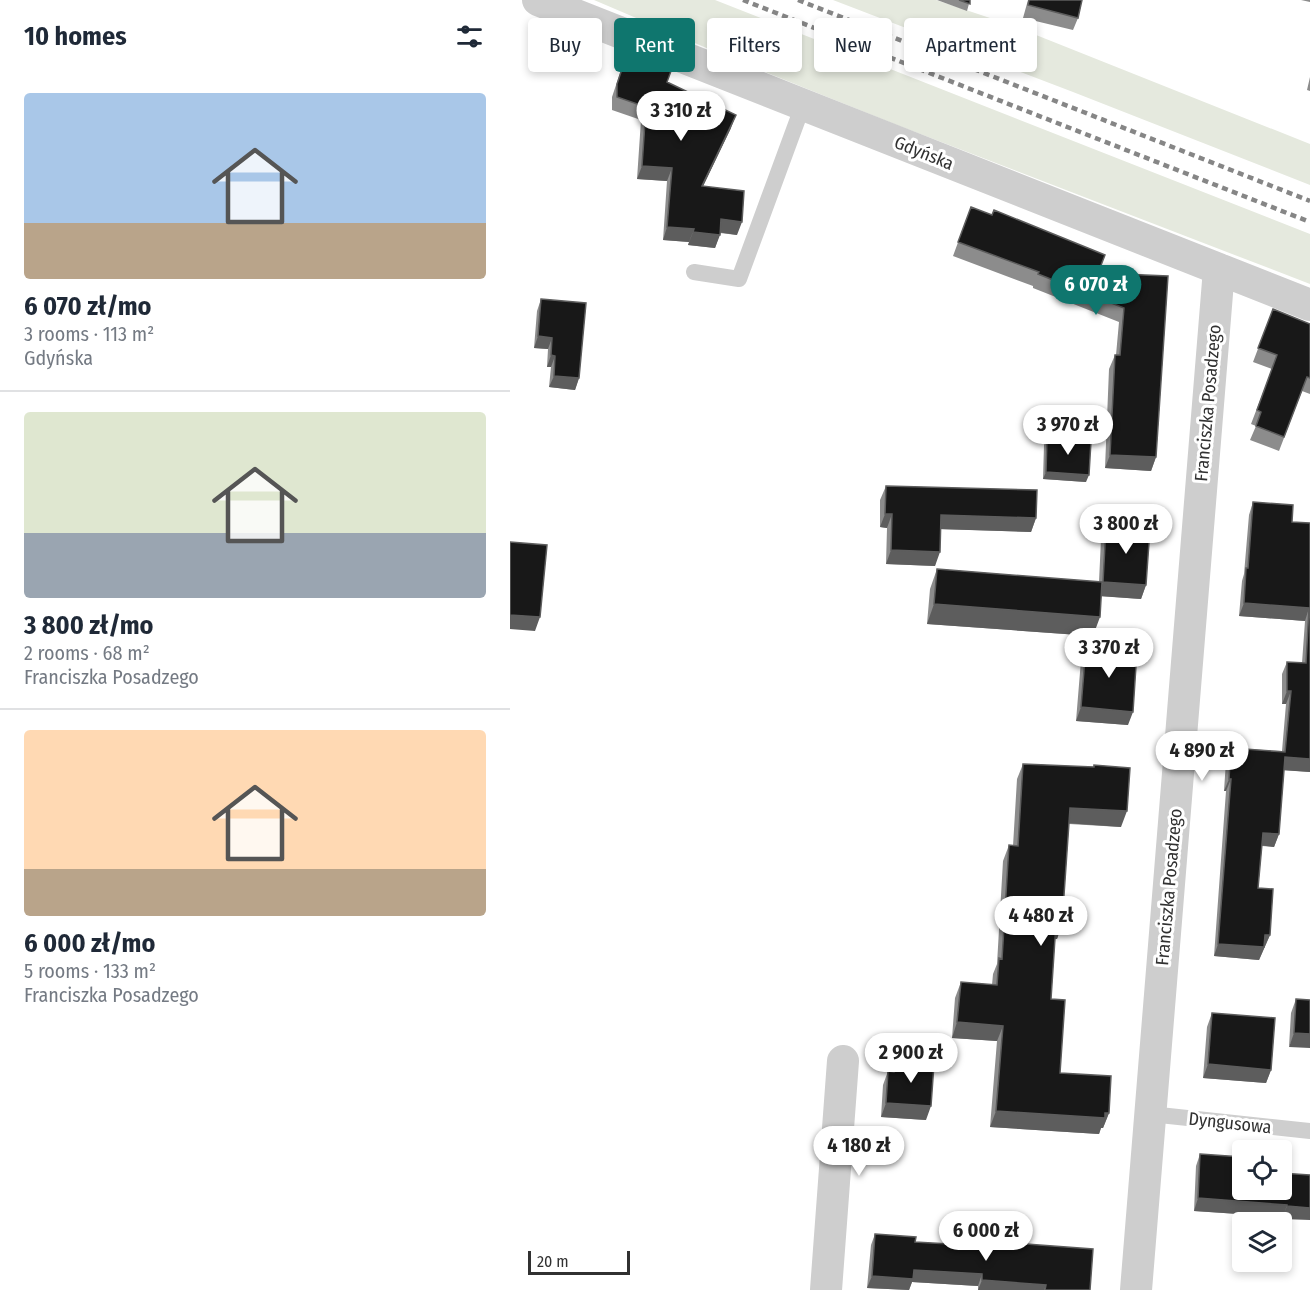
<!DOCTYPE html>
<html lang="en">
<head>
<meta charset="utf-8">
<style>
	body { margin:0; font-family:"Fira Sans Condensed",sans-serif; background:#f2f2f3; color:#1f2937; height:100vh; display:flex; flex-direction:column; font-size:22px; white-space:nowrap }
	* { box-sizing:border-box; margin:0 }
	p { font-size:20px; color:#747a83 }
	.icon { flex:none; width:33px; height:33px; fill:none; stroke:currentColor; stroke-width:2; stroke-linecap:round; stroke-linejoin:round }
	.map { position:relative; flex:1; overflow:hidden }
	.sheet { display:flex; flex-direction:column; background:#fff; width:510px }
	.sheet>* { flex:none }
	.guide { position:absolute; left:18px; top:18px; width:570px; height:54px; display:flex; gap:12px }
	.buttons { position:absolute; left:722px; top:1140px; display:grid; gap:12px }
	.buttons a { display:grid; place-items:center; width:60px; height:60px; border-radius:6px; background:#fff; box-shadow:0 3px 9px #0003; font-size:30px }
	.scale { position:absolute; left:18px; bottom:15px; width:102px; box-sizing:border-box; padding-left:6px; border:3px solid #313131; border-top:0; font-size:16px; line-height:21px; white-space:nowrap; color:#313131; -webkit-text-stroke:4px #fff; paint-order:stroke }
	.price { position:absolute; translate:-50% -51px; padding:0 14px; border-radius:21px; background:#fff; color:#222; font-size:20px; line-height:39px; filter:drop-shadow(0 2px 3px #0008) }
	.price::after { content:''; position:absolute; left:50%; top:36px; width:18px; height:14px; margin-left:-9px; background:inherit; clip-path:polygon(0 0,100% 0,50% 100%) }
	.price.active { background:#0f766e; color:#fff }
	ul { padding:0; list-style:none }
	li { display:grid; align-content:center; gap:12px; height:318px; padding:0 24px }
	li+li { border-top:2px solid #e0e1e3 }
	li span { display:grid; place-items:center; height:186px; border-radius:6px; color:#555 }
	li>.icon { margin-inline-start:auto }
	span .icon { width:108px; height:108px; fill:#fffc; stroke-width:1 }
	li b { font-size:26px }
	h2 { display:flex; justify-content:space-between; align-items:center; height:72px; padding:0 24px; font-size:26px }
	.tag { padding:0 21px; border-radius:6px; background:#fff; box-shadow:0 3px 9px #0003; font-size:21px; line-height:54px }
	.tag.active { background:#0f766e; color:#fff }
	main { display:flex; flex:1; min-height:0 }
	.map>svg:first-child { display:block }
</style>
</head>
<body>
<main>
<section class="sheet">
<h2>10 homes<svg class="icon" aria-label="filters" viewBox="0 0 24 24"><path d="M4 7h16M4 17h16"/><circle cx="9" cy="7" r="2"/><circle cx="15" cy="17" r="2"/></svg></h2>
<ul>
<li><span style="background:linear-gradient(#a9c7e8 70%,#b9a48a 0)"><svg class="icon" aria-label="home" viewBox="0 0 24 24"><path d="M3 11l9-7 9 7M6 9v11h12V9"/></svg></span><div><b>6 070 zł/mo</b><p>3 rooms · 113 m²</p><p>Gdyńska</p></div></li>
<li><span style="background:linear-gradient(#dfe7d0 65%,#9aa5b1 0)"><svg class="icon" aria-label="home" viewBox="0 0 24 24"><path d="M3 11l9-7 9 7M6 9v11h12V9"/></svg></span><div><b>3 800 zł/mo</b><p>2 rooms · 68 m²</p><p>Franciszka Posadzego</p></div></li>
<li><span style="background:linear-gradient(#ffd9b3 75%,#b9a48a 0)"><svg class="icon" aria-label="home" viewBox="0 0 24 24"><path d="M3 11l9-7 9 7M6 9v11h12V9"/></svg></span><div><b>6 000 zł/mo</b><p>5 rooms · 133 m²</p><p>Franciszka Posadzego</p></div></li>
</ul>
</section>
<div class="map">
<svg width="800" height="1290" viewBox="0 0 800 1290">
	<rect width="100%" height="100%" fill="#fff"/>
	<path fill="#e5e9de" d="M84 0H205L800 234V284L387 125 220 58Z
		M323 0H426L501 25 800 144V185L563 92Z"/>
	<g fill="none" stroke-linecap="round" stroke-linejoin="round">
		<path stroke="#cecece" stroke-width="16" d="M184 272 229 279 293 105
			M640 1114 800 1131"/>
		<path stroke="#cecece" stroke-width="32" d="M28 0 800 305
			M316 1290 333 1061
			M626 1290 709 269"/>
		<path stroke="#868686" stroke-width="4.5" stroke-dasharray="6 4.5" stroke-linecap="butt" d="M233 0 800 222
			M288 0 800 201"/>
	</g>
	<path fill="#8c8c8c" d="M427 0H460L457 11Z
		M518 0H572L568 18 563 30 513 18Z
		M791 0H800V2Z
		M115 58 157 82 221 128 193 186 227 235 210 233 205 248 178 245 179 242 153 240 157 181 127 179 131 120 102 110V97Z
		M800 77V91L797 90Z
		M461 207 589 273 658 276 646 457 641 471 595 468 599 369 605 355H606L609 322 523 288V286L443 256Z
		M31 299 69 378 65 390 39 387 41 367H37L38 349 24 348 27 311Z
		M763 309 800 324V394L792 391 769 451 740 440 746 426 741 424 762 369 743 362Z
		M537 438 576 482 533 479 534 445Z
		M376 486 526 518 521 532 431 529 425 566 376 564 377 528 370 527V500Z
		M743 502 782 522 800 523V772L774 770 769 834 764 847 752 846 748 888 760 935 749 960 704 956 716 791H714L716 761 721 748 772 751 776 704H772V674L777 662 792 663 795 621 729 616 732 581 734 574 739 515Z
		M596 526 636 585 631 599 591 596 583 636 417 624 420 589 427 569 589 582 591 539Z
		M576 646 618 725 566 721 571 660Z
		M513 764 583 767 584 765 611 827 559 824 552 924 547 939H545L541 999 550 1073 599 1113 593 1128H591L589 1134 480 1127 487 1041 442 1038 445 998 451 982 482 985 483 974 487 964 493 861 499 845 503 846 507 779Z
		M786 999 800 1000 779 1047 781 1013Z
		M702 1013 761 1070 756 1083 693 1078 697 1027Z
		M385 1061 416 1120 371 1117 373 1085 378 1071 381 1072Z
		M690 1154 732 1170 800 1175 772 1219 773 1217 684 1211 686 1166Z
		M365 1234 405 1242 473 1246 475 1241 580 1290H468V1286L402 1282 399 1290 357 1288 361 1245Z"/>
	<path fill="#5d5d5d" d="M226 115 221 128 187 199 192 186Z
		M132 166 162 168 157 181 127 179Z
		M211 219 232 222 227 235 207 232Z
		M157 227 184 229 179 242 153 240Z
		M183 232 210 235 205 248 178 245Z
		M28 336 42 338 38 349 24 348Z
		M41 355 45 356 41 367H37Z
		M44 376 69 378 65 390 39 387Z
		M600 455 646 457 641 471 595 468Z
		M536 472 579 475 576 482 533 479Z
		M375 514H382L377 528 370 527Z
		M431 515 526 518 521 532 426 529Z
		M381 550 430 552 425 566 376 564Z
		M593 582 636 585 631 599 588 596Z
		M734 603 799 608 795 621 729 616Z
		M424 604 590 617 583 636 417 624Z
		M0 615 30 617 25 631 0 629Z
		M777 691H781L776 704H772Z
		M571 707 623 712 618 725 566 721Z
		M775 757 800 759V772L770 770Z
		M719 779H721L716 791H714Z
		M560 808 617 811 611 827 555 823Z
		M753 833 769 834 764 847 748 845Z
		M546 923 552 924 547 939H541Z
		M755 935H760L749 960 704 956 708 944Z
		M447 1022 493 1026 487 1041 442 1038Z
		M784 1033 800 1034V1048L779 1047Z
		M698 1064 761 1070 756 1083 693 1078Z
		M376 1103 421 1106 416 1120 371 1117Z
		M486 1111 595 1113H599L593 1128H591L589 1134 480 1127Z
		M688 1198 777 1205 773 1217 684 1211Z
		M777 1206 800 1208V1220L772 1219Z
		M404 1270 472 1274 468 1286 402 1282 399 1290 357 1288 362 1276Z
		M472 1280 536 1285 534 1290H468Z"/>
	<path fill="#181818" stroke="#5d5d5d" stroke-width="1.5" d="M449 0H460V4Z
		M519 0H572L568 18 518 5Z
		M120 45 165 60 157 82 226 115 192 186 234 191 232 222 211 219 210 235 183 232 184 229 157 227 162 168 132 166 136 107 107 97V84Z
		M461 207 482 215 484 210 595 255 588 273 658 276 646 457 600 455 605 355H610L614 308 528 274 529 272 448 242Z
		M31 299 76 303 69 378 44 376 45 356 41 355 42 338 28 336Z
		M763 309 800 324V378L797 377 774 437 746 426 751 412 747 410 767 355 748 348Z
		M537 438 581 441 579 475 536 472Z
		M376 486 527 490 526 518 431 515 430 552 381 550 382 514H375Z
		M743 502 783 505 782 522 800 523V759L775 757 769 834 753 833 748 888 763 889 760 935H755L754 947 708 944 721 779H719L721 748 775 752 781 691H777V662L796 663 799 608 734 603 736 568H738Z
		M596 526 640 528 636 585 593 582Z
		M0 542 37 545 30 617 0 615Z
		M427 569 592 582 590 617 424 604Z
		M576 646 627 650 623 712 571 707Z
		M513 764 584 767V765L620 768 617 811 560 808 552 924 546 923 541 999 555 1000 550 1073 601 1076 599 1113H595V1118L486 1111 493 1026 447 1022 451 982 487 985 489 958 492 959 499 845 508 846Z
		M786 999 800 1000V1034L784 1033Z
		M702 1013 765 1018 761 1070 698 1064Z
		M385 1061 424 1064 421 1106 376 1103 378 1071 384 1072Z
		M690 1154 732 1157V1190H771V1173L800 1175V1208L777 1206V1205L688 1198Z
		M365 1234 406 1237 405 1242 474 1246 475 1241 583 1249 580 1290H535L536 1285 472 1280V1274L404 1270 403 1279 362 1276Z"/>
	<g text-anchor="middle" stroke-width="6" stroke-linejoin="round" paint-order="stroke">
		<g font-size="18" fill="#313131" stroke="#fff">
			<text transform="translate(414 153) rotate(22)" y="6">Gdyńska</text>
			<text transform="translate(698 403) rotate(-85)" y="6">Franciszka Posadzego</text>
			<text transform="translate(659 887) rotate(-85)" y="6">Franciszka Posadzego</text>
			<text transform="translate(720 1123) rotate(6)" y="6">Dyngusowa</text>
		</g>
	</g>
</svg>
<div class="buttons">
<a><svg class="icon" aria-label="locate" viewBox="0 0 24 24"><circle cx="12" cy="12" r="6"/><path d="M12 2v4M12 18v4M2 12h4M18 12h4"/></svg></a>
<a><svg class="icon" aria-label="layers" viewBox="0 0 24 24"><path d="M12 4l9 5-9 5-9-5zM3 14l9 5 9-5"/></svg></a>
</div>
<div class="scale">20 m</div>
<b class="price" style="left:171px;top:142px">3 310 zł</b>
<b class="price active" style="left:586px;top:316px">6 070 zł</b>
<b class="price" style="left:558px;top:456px">3 970 zł</b>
<b class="price" style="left:616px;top:555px">3 800 zł</b>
<b class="price" style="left:599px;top:679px">3 370 zł</b>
<b class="price" style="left:692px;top:782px">4 890 zł</b>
<b class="price" style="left:531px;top:947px">4 480 zł</b>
<b class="price" style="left:401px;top:1084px">2 900 zł</b>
<b class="price" style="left:349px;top:1177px">4 180 zł</b>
<b class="price" style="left:476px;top:1262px">6 000 zł</b>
<div class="guide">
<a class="tag">Buy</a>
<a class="tag active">Rent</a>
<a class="tag">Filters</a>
<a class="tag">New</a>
<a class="tag">Apartment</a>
</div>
</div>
</main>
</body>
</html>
